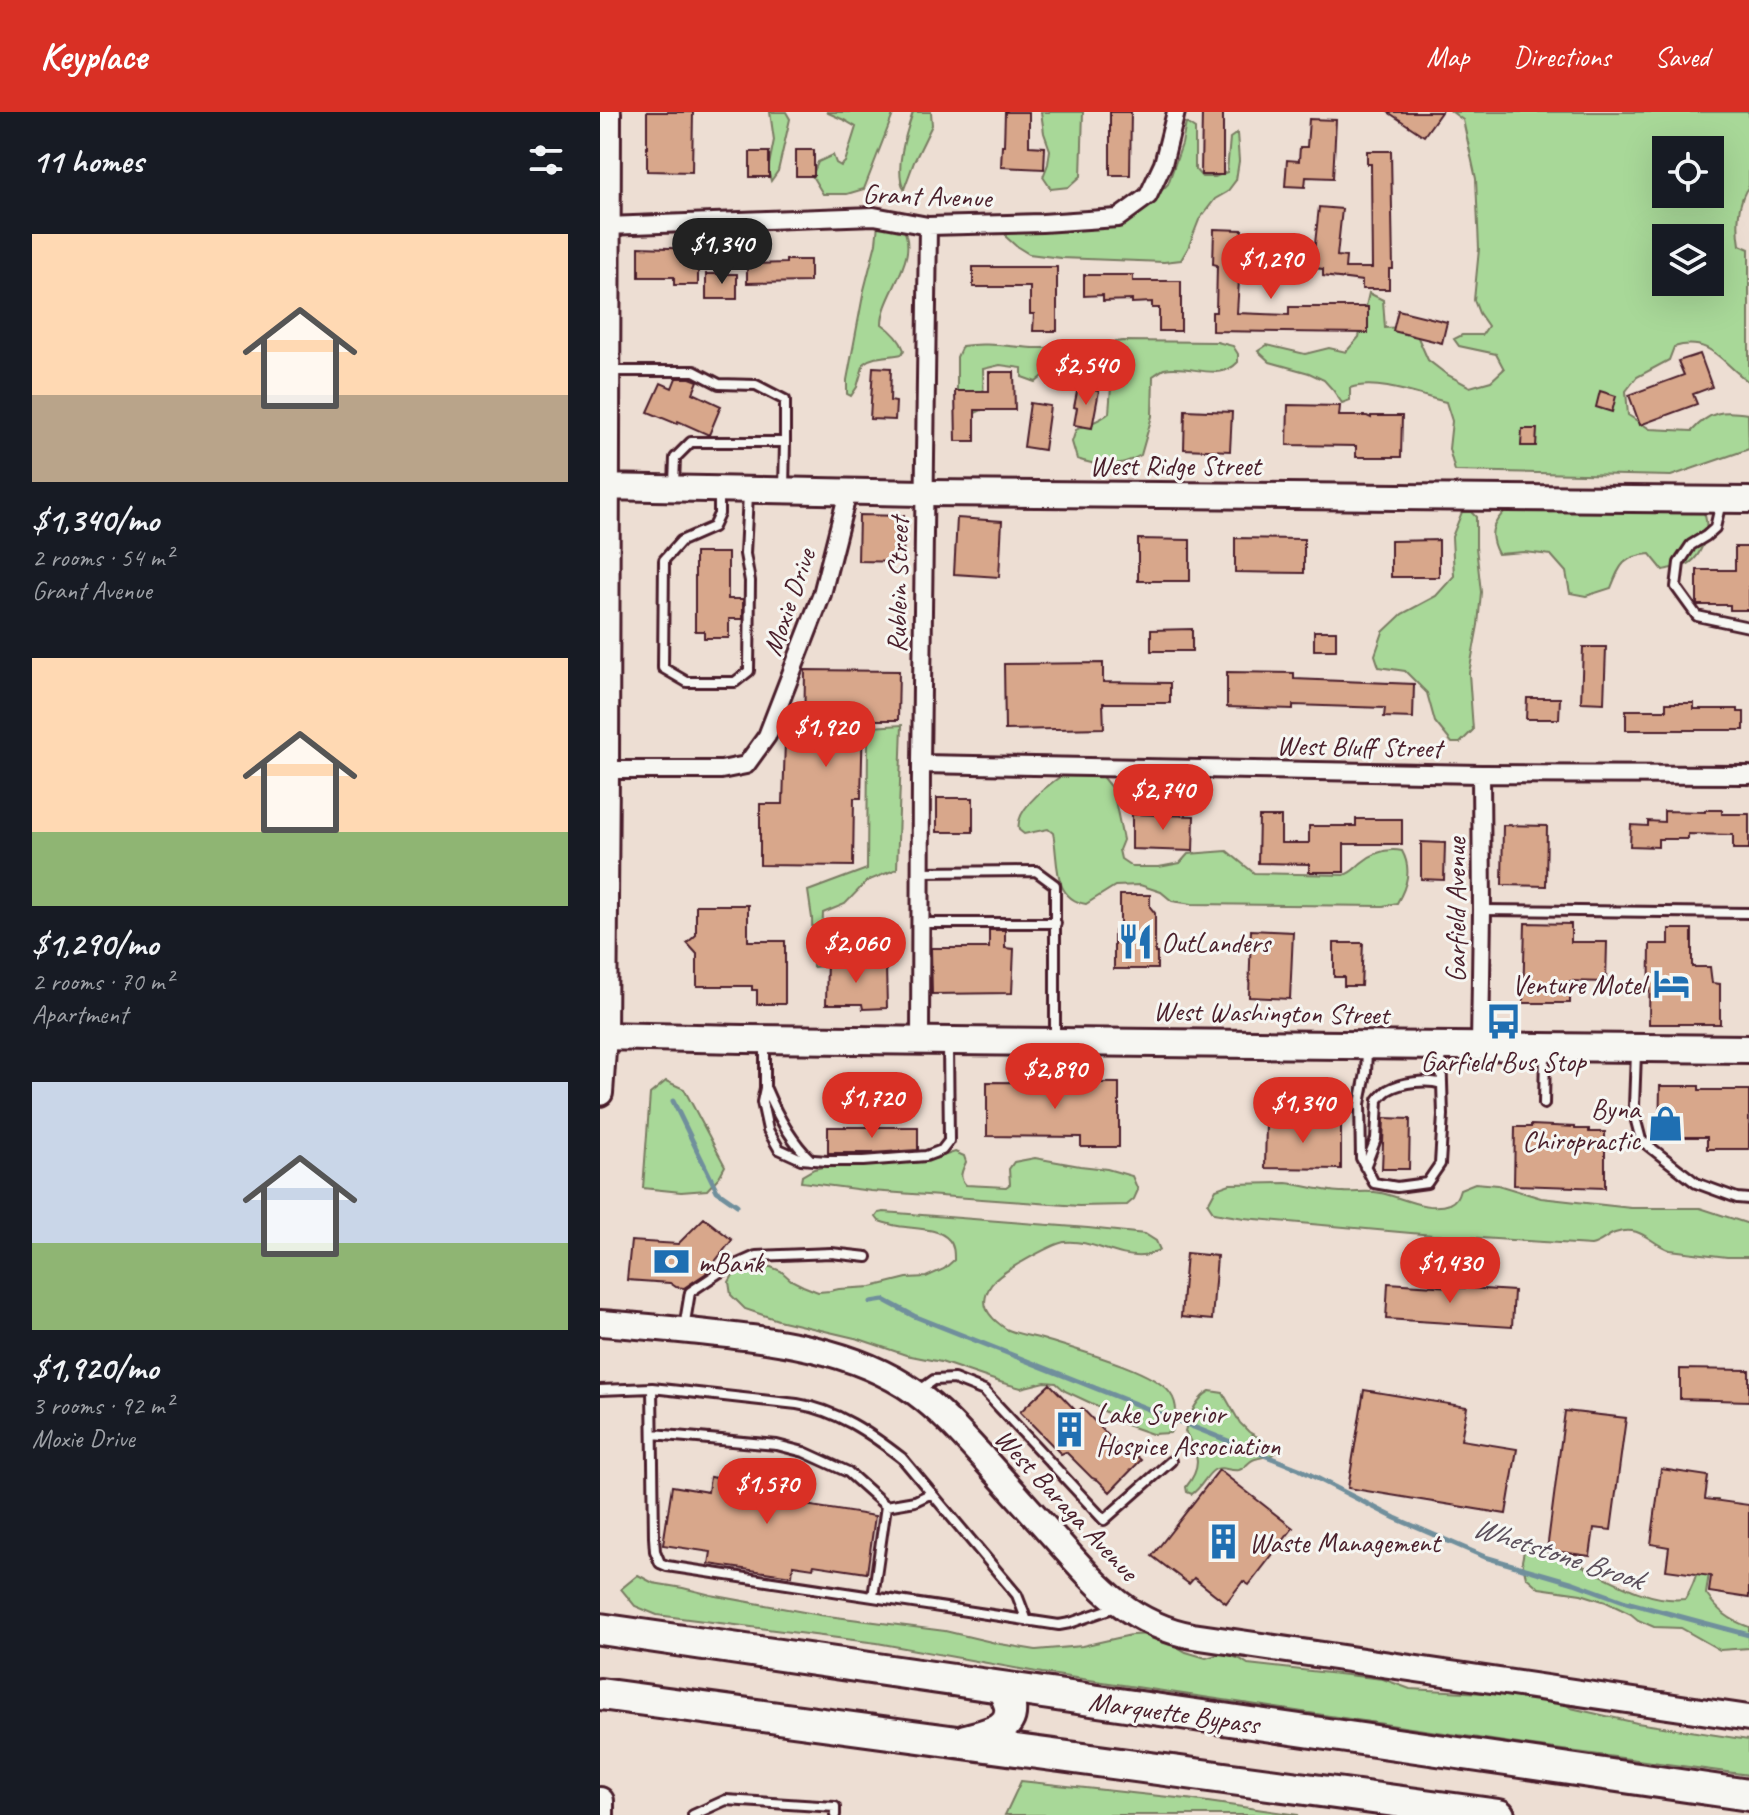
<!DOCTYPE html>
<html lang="en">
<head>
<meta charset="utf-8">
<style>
	body { margin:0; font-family:Caveat,sans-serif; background:#20242c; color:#f1f3f6; height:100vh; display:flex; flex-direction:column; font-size:30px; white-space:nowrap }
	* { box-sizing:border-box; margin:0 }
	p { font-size:26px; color:#9ea1a6 }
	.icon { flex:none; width:44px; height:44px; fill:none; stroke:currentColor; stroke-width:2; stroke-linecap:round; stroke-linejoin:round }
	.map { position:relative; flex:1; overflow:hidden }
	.sheet { display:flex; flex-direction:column; background:#171b24; width:600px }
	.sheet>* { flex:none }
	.controls { position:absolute; left:1052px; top:24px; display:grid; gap:16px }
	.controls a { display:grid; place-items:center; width:72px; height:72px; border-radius:0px; background:#171b24; box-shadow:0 8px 32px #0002; font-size:40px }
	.price { position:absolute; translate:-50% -68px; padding:0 18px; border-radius:28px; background:#d93025; color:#fff; font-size:26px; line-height:52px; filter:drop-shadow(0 2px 4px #0008) }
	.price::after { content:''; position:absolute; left:50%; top:48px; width:24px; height:18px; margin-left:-12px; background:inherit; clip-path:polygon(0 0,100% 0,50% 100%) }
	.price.on { background:#222; color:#fff }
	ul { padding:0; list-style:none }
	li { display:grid; align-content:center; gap:16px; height:424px; padding:0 32px }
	li span { display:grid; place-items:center; height:248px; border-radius:0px; color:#555 }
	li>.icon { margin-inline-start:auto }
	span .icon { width:144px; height:144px; fill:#fffc; stroke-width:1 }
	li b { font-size:34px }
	h2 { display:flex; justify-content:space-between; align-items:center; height:96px; padding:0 32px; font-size:34px }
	header { display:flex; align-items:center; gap:48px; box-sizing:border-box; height:112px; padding:0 40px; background:#d93025; color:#fff }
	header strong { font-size:38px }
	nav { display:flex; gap:44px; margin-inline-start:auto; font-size:28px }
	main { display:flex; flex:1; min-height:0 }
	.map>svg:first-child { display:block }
</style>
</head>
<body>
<header>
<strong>Keyplace</strong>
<nav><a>Map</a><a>Directions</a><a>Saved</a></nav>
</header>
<main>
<section class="sheet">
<h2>11 homes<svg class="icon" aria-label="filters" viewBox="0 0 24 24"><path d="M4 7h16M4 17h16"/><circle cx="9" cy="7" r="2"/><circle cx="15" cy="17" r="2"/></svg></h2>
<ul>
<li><span style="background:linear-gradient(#ffd9b3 65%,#b9a48a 0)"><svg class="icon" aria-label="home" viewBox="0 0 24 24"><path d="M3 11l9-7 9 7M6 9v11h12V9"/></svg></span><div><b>$1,340/mo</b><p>2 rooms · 54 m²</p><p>Grant Avenue</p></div></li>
<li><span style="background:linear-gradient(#ffd9b3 70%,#8fb573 0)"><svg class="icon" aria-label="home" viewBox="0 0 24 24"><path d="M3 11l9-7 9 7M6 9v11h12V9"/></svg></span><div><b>$1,290/mo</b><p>2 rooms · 70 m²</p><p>Apartment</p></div></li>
<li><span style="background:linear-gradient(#c9d6e8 65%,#8fb573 0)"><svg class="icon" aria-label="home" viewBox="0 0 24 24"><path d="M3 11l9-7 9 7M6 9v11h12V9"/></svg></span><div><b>$1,920/mo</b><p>3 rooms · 92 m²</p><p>Moxie Drive</p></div></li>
</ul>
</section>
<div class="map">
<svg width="1149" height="1703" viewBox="0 0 1149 1703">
	<rect width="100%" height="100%" fill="#edded3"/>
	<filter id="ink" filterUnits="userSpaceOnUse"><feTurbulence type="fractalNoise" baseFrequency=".0125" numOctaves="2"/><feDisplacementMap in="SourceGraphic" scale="16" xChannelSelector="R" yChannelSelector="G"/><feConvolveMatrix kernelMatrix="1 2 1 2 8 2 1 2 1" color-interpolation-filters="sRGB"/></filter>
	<g filter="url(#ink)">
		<path fill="#a8d898" stroke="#797c62" stroke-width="2" fill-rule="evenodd" d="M170 0H186L190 7 178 59 171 69 168 58 174 28Z
			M226 0H294L264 77 247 82H223L212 64 218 50 233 43 236 51 241 54 245 50 256 15 244 8Z
			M313 0H331L332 13 314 50 304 77C294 57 306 21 313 0Z
			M441 0H483L481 64 469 75 451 77 443 65 448 52 450 38 444 21Z
			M852 0H1149V74C1137 89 1137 115 1140 133L1149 137V270C1122 252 1112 224 1074 235L1069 248 1037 265 1026 279 1028 303 1050 317 1092 319C1110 299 1122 298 1148 302L1149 337 1071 364 855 359 849 337 852 309 846 290C818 283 777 267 750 276V288L742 291 733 278 724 268 709 261 670 250 658 239 667 233 705 242 729 236 746 240 759 225 769 181 783 188 785 216 803 215 816 221 828 248 846 262 870 275 891 269 904 257 896 242 859 234 854 227 862 223H882L888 214 879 201 874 188 879 137 876 67 863 8ZM1066 38H1110V82H1066ZM1066 126H1110V170H1066Z
			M586 11 595 17V57L602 65H615L627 60 630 26 637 21 639 49 636 68 627 80 615 87 599 108 588 136 581 148 564 150 461 146 429 142 416 134 406 125 405 112 416 102 492 101 548 93 568 72 582 32Z
			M278 112 301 113C323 144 282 182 282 212 292 219 300 227 304 238L302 242C289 245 274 243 264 251L257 275 251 284 247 282V268L264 178 276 131Z
			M523 229 617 230 633 234 638 242V250C619 271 589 251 564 257 562 258 556 262 553 264L552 304 541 343C520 355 500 355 477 347L472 330 476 318C488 311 499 310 509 301L511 275 499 260 465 252 449 259 436 270 422 265V256L400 253 383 257 384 297 373 302 357 285V245L362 234C386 230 410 235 433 236 464 236 493 233 523 229Z
			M1100 395C1113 408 1105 443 1088 452 1081 455 1070 456 1063 458L1050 442C1023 444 1020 453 1011 476L986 484 970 481 966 460 951 443 924 440 898 442C888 423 891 412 907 397Z
			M862 400H871L876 405V435L881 480 878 513 869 561 873 618 860 631H852L835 610 827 581 805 559 779 555 775 543 783 520 802 502 836 484 854 464 852 425Z
			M302 613 297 757 267 769 245 792 223 801 221 854 213 855 212 806 208 779 267 757 268 632 271 615Z
			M464 662H500L513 678 523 728 519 738 521 747 533 755H559L580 751 588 742 627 739 654 761 744 763C753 760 755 756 761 751 773 741 787 736 802 739 812 757 807 774 797 791L783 794 592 792 572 789 561 780 540 773 515 774 486 792C451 787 459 746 453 721L448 717 424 722 419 718C414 698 448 673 464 662Z
			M66 969 84 977 125 1054 119 1065 107 1078 81 1080 43 1076 50 982Z
			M355 1040 364 1044 366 1050C362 1059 358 1065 366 1073L406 1075 410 1072 409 1057 414 1050 435 1046 480 1054 507 1057 532 1064 538 1078 534 1087 527 1093 479 1094 271 1079 201 1070 202 1064 214 1057 227 1054H276L290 1050 334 1047Z
			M686 1071C704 1073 726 1080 743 1080 756 1081 767 1078 781 1081 801 1085 828 1100 849 1092 856 1089 858 1084 860 1077L875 1071 898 1073 941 1086 1031 1096H1100L1149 1112V1145H1127L1070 1138C1049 1131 1041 1112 1015 1121 1006 1124 1001 1131 991 1133L833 1123 644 1106 614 1101 608 1092 616 1077 630 1072Z
			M284 1100 488 1116 545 1122 556 1129 560 1138C554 1140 548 1144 542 1144 516 1146 491 1127 464 1130 453 1132 431 1145 420 1151 410 1157 398 1163 391 1173 384 1184 382 1194 392 1205 395 1209 402 1214 406 1217 416 1222 431 1224 442 1227 470 1236 554 1258 570 1281 579 1293 577 1310 570 1321L552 1322 524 1312 495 1293 465 1279 456 1271 445 1270 421 1276 403 1271 341 1250 306 1243 259 1227 178 1208 145 1197 131 1183 129 1170 133 1163 154 1154 171 1155 181 1159 191 1168 203 1174 218 1180 230 1179 239 1177 271 1175 307 1166 326 1165 344 1157 354 1148C354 1141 354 1133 349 1128 338 1115 314 1117 298 1114 292 1113 285 1111 279 1109L276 1105 279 1101Z
			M610 1279 623 1281 640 1311 649 1320 677 1336 678 1339C670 1346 664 1344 655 1347 648 1349 646 1356 639 1358 630 1360 622 1353 614 1358 606 1363 602 1375 592 1382L587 1380 586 1375C604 1353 597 1342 585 1319 589 1304 597 1286 610 1279Z
			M1111 1388H1118L1119 1392 1106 1482C1118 1499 1129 1508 1149 1515V1536L1120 1538 1081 1516 1054 1515 1038 1508 1031 1502 1006 1490 981 1482 939 1476 926 1465 922 1449 924 1439 928 1431C937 1432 941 1439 950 1443 962 1447 974 1450 985 1455 1016 1470 1050 1491 1085 1487 1103 1459 1103 1424 1108 1392Z
			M38 1463 53 1471 83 1476 111 1483 220 1503 345 1519 400 1532 436 1538 482 1534 531 1523 555 1522 586 1540 606 1546 624 1541 640 1547 648 1552 783 1567 810 1577 956 1585 971 1596 1037 1611 1149 1628V1663L925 1633 442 1561 277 1531 57 1503 35 1494 21 1477Z
			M421 1669 587 1687 698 1703H405Z"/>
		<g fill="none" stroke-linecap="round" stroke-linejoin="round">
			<path stroke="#708f9c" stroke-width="5" d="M73 989 117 1079 137 1093
				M271 1190 284 1188 314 1204 699 1357 795 1406 885 1445 974 1471 1026 1490 1149 1523"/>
		</g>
		<path fill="#d8a78b" stroke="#4a1f2b" stroke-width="2" d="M47 0H93L92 60 47 59Z
			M405 0H429V34L445 35 444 57 401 55 402 33H404Z
			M510 0H531L530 63H510Z
			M602 0H623V63H601Z
			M788 0H841L824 24Z
			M709 7 736 8 733 66 706 65 705 75 685 74 687 48 699 49 700 35H707Z
			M196 38H214V64H196Z
			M767 39H791L793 157H789V177H762V169L723 164V157L704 155 706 140 714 141 719 95 742 97 737 144 746 145 745 156H772L771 52H767Z
			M150 40H169V65H150Z
			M614 117 642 118 637 201 689 203V195H768V221L612 219V200H616L617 153 613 152Z
			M39 135 98 137V173H74V165H39Z
			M186 148H210V170L147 171V155H151V152L186 151Z
			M373 155H457V219H433L434 202H430V175H373Z
			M106 162H137V187H106Z
			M484 163H533V169H581V219H559V196H552V190L532 191V188L503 189V183L484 184Z
			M798 198 847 210 842 231 793 219Z
			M1100 242 1112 275 1093 282 1097 292 1040 313 1029 283 1084 263 1078 249Z
			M273 255 291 256 290 289 296 290 295 308 270 307Z
			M389 260H414L415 298H375V329H356L355 279H389Z
			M76 266H90L98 269 93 281 121 294 109 323 78 309 77 312 48 300 61 271 72 276Z
			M478 275 499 279 492 316 474 313 477 296 474 295Z
			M1000 279 1016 284 1012 300 996 295Z
			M430 291 450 294 444 338 424 335Z
			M688 293 740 294 739 304H767L771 306V304H802L801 345H756V334L687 333Z
			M585 298 632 300 630 339 584 337Z
			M922 317H937L936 334H921Z
			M259 403 304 404 303 450 258 449Z
			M357 406 402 409 399 465 354 462Z
			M635 426 704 427V461L635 460Z
			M538 427 590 428V469H538Z
			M839 428V465H791V429Z
			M1135 435H1149V498H1130V493H1097V458H1135Z
			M95 441H128V487H143V507H129V526H104V519H95Z
			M592 517V539H551V518Z
			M714 519H736V538H714Z
			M983 535H1006L1004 591 981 590Z
			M503 551V570L570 571V591H503L504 616 405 618 404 552Z
			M205 558 299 559 298 608H263L261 686H254L253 754 160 753V692H183L185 629 204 630Z
			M627 560 694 561V567L814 572 813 606 784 605 785 596 693 593V597L627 595Z
			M927 586H960L959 607H926Z
			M1066 591H1094V597H1138V600H1144V618H1026V598H1066Z
			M337 686H373V720H337Z
			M1105 698H1122V702H1149V737H1133V723L1088 722V727H1058V735L1030 734 1031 713 1048 714V709L1064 710V699L1105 700Z
			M532 702 594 704 593 739 532 737Z
			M659 705H681V731H709V714H756V707H802V732H744V760H709V752L658 751Z
			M903 713 947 714 946 774 902 773Z
			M821 730 845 731 844 768 821 767Z
			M520 783H550V795L555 801V841H557V857H514V819H520Z
			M96 793H148V829H185V892H157V878H152V874H97V842L87 831 96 823Z
			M925 811 971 812V830H1007L1006 870 970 869V891H923Z
			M1069 817H1092V855H1110L1112 871 1120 872V912H1049L1050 832H1069Z
			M389 818H405V836L414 837 412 881 332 882 331 836H389Z
			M651 818 693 820 690 887 649 885Z
			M734 831H763L761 874H744V865H734Z
			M227 847 250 848V855L286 854 287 896 263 897 262 892H226Z
			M387 970 519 971V1035H481V1025L387 1024Z
			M1060 974H1099V978H1149V1037H1107V1025H1059Z
			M784 1006 810 1007 809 1057H782Z
			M666 1009 741 1010V1057L665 1056Z
			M931 1013 975 1015V1017H989V1020H1005V1076L914 1073 915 1015H931Z
			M228 1015H318V1038L271 1041H228Z
			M104 1106 132 1128 105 1162 84 1176 76 1175 70 1171 27 1168 31 1129 78 1132Z
			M586 1141 617 1144 612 1208 581 1205Z
			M788 1171 914 1179 912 1215 786 1207Z
			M1080 1257 1149 1258V1289L1080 1287Z
			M450 1272 477 1300 482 1296 524 1340 526 1335 541 1348 510 1380 498 1368 492 1366 466 1340 461 1342 420 1300Z
			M764 1278 867 1295 861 1328 917 1337 906 1402 748 1376Z
			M965 1299 1026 1306 1011 1418 994 1416 990 1444 947 1438Z
			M146 1356 209 1366 205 1393 275 1404 267 1461 214 1453 213 1456 193 1453 192 1464 109 1452 111 1440 63 1433 72 1374 108 1380 110 1365 144 1370Z
			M1061 1357 1108 1364 1105 1387 1149 1393V1486L1109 1480 1111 1464 1066 1458 1069 1435 1051 1432Z
			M619 1358 693 1416 649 1473 643 1469 626 1491 594 1466 589 1472 552 1444Z"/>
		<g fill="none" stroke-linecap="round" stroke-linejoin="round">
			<defs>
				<path id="lane" d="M10 259H94L119 272 156 273 185 288V330H91L75 346 74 372
					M184 377 185 330
					M119 378V402L113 415 81 429 64 448 63 556 87 570H135L149 559 150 469 145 442 148 382
					M1121 390 1115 416 1106 424 1091 433 1079 451 1076 475 1097 504 1149 515
					M320 760 436 759 455 773V925
					M882 798 1149 801
					M321 811H456
					M165 932V976L162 990 168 1018 179 1037 201 1047 227 1049H263L326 1044 342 1038 349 1029 348 934
					M767 938 766 961 760 992 761 1046 774 1071 797 1075 827 1071 840 1052 843 1003 841 939
					M1036 941 1034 994 1036 1009 1041 1028 1096 1071 1137 1086 1149 1087
					M166 977C177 1003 190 1028 211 1048
					M944 992 945 940
					M765 1055 776 1027 778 988C779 986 786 979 788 978 802 970 827 967 842 972
					M84 1216 90 1180 120 1160 156 1144 231 1141 267 1145
					M52 1276 54 1425 55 1439 60 1451 67 1454 459 1513 470 1511 516 1495
					M0 1278 52 1276 197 1292C237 1298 270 1321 302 1346L417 1483 427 1509
					M320 1278 334 1268 354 1267 384 1279 504 1408 571 1349
					M53 1322 177 1333 204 1340 248 1360 286 1394 273 1485
					M286 1394 315 1389 332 1381
					M93 1703 126 1688 235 1695V1703"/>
				<path id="street" d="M7 114 274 104 328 114 442 111 518 106 548 84 563 52 576 0
					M321 652 881 662 1149 663
					M0 658H121L146 653 167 624 222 482 248 380
					M320 929 321 652 328 114
					M880 935 882 798 881 662"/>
				<path id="secondary" d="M0 375 324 381 1149 388
					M0 981 4 924 6 658 8 0
					M0 1211C30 1213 60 1216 90 1219 166 1227 252 1235 316 1281 342 1300 363 1324 385 1348 408 1374 431 1399 454 1425 496 1472 528 1512 593 1524L1149 1606"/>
				<path id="primary" d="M0 924 143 927 1149 937
					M0 1689V1703"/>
				<path id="highway" d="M0 1517 1149 1683
					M0 1582 899 1703
					M366 1628C383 1623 413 1619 410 1595 409 1589 405 1582 403 1576"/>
			</defs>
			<use href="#lane" stroke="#4a1f2b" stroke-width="14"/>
			<use href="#street" stroke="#4a1f2b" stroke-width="22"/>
			<use href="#secondary" stroke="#4a1f2b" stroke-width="30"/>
			<use href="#primary" stroke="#4a1f2b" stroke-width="32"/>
			<use href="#highway" stroke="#4a1f2b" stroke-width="36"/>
			<use href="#lane" stroke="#f6f6f2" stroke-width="8"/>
			<use href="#street" stroke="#f6f6f2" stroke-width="16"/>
			<use href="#secondary" stroke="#f6f6f2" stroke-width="24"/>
			<use href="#primary" stroke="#f6f6f2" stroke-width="26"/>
			<use href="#highway" stroke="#f6f6f2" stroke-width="30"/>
		</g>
	</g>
	<defs>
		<symbol id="restaurant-bare" viewBox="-9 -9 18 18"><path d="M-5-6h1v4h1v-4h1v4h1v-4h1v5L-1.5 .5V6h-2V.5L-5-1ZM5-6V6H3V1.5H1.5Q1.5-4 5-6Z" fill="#1f6fb2" stroke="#f6f6f2" stroke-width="2.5" paint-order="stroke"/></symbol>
		<symbol id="hotel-bare" viewBox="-9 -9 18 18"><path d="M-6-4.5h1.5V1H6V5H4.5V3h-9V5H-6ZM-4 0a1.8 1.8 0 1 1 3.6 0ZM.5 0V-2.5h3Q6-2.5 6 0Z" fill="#1f6fb2" stroke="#f6f6f2" stroke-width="2.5" paint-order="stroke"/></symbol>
		<symbol id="bus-bare" viewBox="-9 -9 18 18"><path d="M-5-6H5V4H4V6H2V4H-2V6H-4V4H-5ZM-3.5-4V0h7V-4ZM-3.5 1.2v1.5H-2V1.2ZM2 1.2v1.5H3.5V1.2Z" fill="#1f6fb2" stroke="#f6f6f2" stroke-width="2.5" paint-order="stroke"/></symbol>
		<symbol id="shop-bare" viewBox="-9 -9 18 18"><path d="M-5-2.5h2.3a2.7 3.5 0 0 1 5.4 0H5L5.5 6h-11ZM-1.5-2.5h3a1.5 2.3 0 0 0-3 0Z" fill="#1f6fb2" stroke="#f6f6f2" stroke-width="2.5" paint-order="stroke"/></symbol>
		<symbol id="bank-bare" viewBox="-9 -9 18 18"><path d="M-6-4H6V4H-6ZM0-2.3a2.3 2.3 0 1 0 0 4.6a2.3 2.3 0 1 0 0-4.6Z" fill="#1f6fb2" stroke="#f6f6f2" stroke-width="2.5" paint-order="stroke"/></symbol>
		<symbol id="building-bare" viewBox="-9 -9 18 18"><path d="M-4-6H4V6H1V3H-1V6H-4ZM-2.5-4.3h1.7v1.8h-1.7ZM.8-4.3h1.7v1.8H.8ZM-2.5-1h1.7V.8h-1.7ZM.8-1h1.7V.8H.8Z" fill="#1f6fb2" stroke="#f6f6f2" stroke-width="2.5" paint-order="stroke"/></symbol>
	</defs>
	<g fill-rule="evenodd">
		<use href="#restaurant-bare" x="510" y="804" width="51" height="51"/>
		<use href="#hotel-bare" x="1046" y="846" width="51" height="51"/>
		<use href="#bus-bare" x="878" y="884" width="51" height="51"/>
		<use href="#shop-bare" x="1040" y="986" width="51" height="51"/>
		<use href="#bank-bare" x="46" y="1124" width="51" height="51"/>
		<use href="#building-bare" x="444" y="1292" width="51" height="51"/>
		<use href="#building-bare" x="598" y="1404" width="51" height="51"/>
	</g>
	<g text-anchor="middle" stroke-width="6" stroke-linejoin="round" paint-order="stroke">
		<g font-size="28" fill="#4a1f2b" stroke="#f6f6f2">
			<text transform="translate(327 83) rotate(2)" y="10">Grant Avenue</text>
			<text x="575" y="363">West Ridge Street</text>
			<text transform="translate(297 473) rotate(-89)" y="10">Rublein Street</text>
			<text transform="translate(188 490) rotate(-71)" y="10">Moxie Drive</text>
			<text transform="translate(759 634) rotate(1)" y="10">West Bluff Street</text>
			<text transform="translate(855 798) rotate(-90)" y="10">Garfield Avenue</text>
			<text transform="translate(671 900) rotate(1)" y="10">West Washington Street</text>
			<text transform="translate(467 1392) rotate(47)" y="10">West Baraga Avenue</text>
			<text transform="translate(574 1600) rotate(8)" y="10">Marquette Bypass</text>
		</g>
		<g font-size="28" fill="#4a1f2b" stroke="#f6f6f2" text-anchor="start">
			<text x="561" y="840">OutLanders</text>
			<text x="1045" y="882" text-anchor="end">Venture Motel</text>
			<text x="903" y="959" text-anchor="middle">Garfield Bus Stop</text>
			<text x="1040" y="1006" text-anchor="end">Byna<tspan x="1040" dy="32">Chiropractic</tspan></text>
			<text x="98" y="1160">mBank</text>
			<text x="496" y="1311">Lake Superior<tspan x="496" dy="32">Hospice Association</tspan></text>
			<text x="649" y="1440">Waste Management</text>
		</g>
		<g font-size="30" font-style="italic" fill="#5a4e5a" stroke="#f6f6f2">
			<text transform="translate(958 1441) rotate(18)" y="10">Whetstone Brook</text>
		</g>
	</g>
</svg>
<div class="controls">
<a><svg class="icon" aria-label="locate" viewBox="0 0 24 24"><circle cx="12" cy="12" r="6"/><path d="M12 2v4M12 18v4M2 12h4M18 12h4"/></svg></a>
<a><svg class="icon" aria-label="layers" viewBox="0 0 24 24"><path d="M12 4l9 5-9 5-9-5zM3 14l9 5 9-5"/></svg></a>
</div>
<b class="price on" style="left:122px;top:174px">$1,340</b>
<b class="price" style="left:671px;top:189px">$1,290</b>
<b class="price" style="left:486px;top:295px">$2,540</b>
<b class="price" style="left:226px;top:657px">$1,920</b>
<b class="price" style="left:563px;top:720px">$2,740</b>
<b class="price" style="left:256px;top:873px">$2,060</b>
<b class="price" style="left:455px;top:999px">$2,890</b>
<b class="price" style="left:272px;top:1028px">$1,720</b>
<b class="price" style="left:703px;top:1033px">$1,340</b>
<b class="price" style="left:850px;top:1193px">$1,430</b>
<b class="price" style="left:167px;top:1414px">$1,570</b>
</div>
</main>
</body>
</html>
